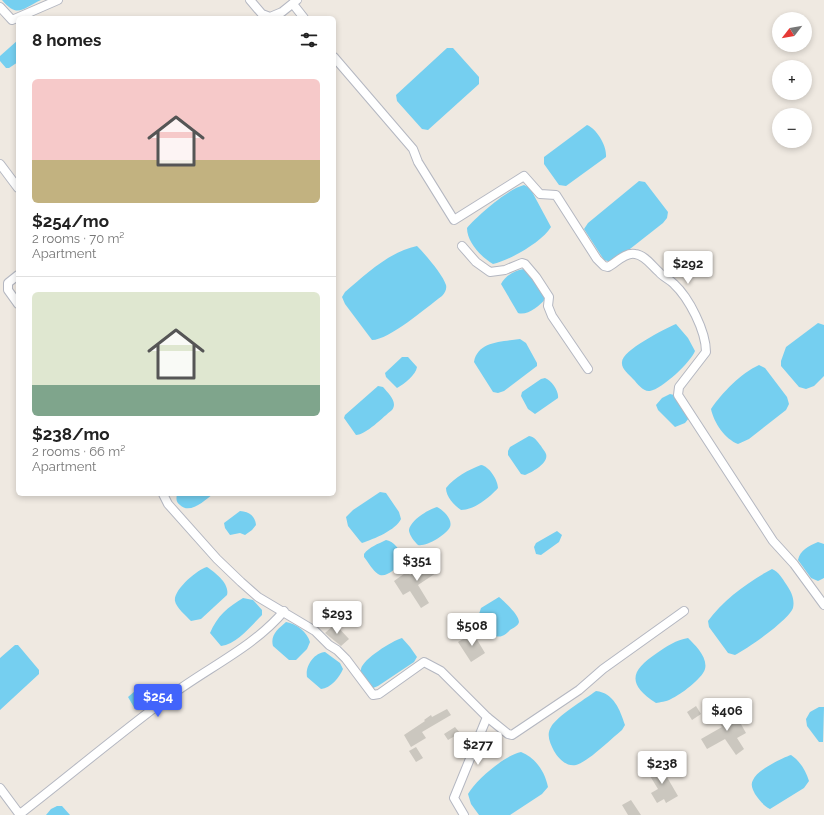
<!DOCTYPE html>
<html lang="en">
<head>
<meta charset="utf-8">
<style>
	body { margin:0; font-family:Raleway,sans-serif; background:#f2f2f2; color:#222; height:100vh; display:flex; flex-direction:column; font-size:15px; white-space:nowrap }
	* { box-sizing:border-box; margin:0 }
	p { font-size:13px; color:#767676 }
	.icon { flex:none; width:22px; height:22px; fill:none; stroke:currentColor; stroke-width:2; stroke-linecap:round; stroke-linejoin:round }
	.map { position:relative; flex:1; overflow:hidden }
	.drawer { position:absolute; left:16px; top:16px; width:320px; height:480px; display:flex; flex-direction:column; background:#fff; border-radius:6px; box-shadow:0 2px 6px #0003 }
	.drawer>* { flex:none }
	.needle { width:26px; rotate:239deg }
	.controls { position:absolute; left:772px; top:12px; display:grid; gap:8px }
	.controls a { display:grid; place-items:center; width:40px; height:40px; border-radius:50%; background:#fff; box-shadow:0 2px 6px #0003; font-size:20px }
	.price { position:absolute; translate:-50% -34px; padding:0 9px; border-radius:4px; background:#fff; color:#222; font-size:13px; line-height:26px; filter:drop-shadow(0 1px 2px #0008) }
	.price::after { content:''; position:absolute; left:50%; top:24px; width:12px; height:9px; margin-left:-6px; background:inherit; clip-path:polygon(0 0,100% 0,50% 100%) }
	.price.on { background:#4264fb; color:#fff }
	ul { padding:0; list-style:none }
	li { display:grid; align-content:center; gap:8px; height:212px; padding:0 16px }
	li+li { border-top:1px solid #e0e0e0 }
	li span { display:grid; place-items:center; height:124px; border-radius:6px; color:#555 }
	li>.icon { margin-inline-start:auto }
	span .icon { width:72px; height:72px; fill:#fffc; stroke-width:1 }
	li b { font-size:17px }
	h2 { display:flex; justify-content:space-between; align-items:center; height:48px; padding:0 16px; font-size:17px }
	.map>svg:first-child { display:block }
</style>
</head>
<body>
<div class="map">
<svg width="824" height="815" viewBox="0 0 824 815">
	<rect width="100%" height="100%" fill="#efe9e1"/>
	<path fill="#75cff0" d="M2 0H41C23 8 18 19 2 0Z
		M18 40V62L9 68H6L0 61V56Z
		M447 48H453L479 77V84L428 130 422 129 397 101 396 95Z
		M587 125C597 129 607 146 606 157L566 186 559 185 544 164V157Z
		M639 181 645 182 668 212 667 218 663 223 621 256 611 262 604 260 584 229 588 223Z
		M524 185 530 188 551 227C542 242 510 260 493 264 481 257 467 242 467 228 478 215 508 189 524 185Z
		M417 246C425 254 443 275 446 285 447 289 445 293 442 296 427 307 389 340 372 340L345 304 342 297 345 292C366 274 389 252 417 246Z
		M524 269 527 270 545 299C540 306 527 316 518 313L501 284C505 276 515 270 524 269Z
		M818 323 824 325V376L814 386 806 389 799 387 781 366V361L786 347Z
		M676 324 688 338 695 351C691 362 662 389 650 391 643 392 638 384 633 379 629 374 621 369 622 362 622 350 665 329 676 324Z
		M520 339 526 343 537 363V366L504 391 498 393 493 392 474 362C478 341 502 342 520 339Z
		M402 357H408L417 367C416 375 404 384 397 388L386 377 385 373Z
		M759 365 765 368 787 397 789 404 786 410 749 439 738 444C725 439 714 423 711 409 722 393 741 373 759 365Z
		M545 378C552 381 559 391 558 398L535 414 528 409 521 396 522 392 541 379Z
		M378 386 383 387C389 394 398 402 392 410 383 417 366 435 356 435L344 418 345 415Z
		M670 394 674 395 689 418 685 423 675 427 658 410 656 405 662 398Z
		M529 436C535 437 537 441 541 446 542 448 545 451 546 454 549 463 532 472 525 475L521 474 508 455V451L510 447Z
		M481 465C489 466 498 480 498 488 489 498 474 510 461 510 454 505 446 497 446 488 455 477 468 470 481 465Z
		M380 492 386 493 399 512 401 519C396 530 374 539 362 543L360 541 348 526 346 517 353 510Z
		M177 494H213C205 500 190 515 180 505 176 502 176 499 177 494Z
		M437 507C443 510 453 519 450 527 446 535 426 547 418 545 414 541 410 536 409 531 409 521 429 509 437 507Z
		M240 511C250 512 255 516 256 525L252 530 245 535 240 533 230 535 225 528 224 523Z
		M557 531 562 535 559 542 541 555 536 554 534 547 536 543Z
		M386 540C394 541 404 553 401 561 398 568 385 579 378 574 373 571 368 562 364 557V554C369 547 378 544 386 540Z
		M818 542 824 544V578L818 581 811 578 798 560C800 550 809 546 818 542Z
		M207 567C216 573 230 584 227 595L201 619 191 621C186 616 176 607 175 601 173 590 198 569 207 567Z
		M772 569C779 572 782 578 786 584 791 591 795 599 793 608 789 620 747 649 735 655L728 653 709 627 708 621C723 600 749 581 772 569Z
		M499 597C504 601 519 615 519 622 518 626 513 628 510 630 508 632 505 635 502 636 492 640 482 623 479 614L481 608Z
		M243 598 253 600 262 610V615C251 626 237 644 221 646L210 633C217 616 228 607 243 598Z
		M286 622C297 624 307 632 310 642L307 649 296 660H289L273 646C270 635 278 629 286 622Z
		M402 638 410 647 417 657 414 662 378 686 373 688 368 686C365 681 360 675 361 669 363 659 392 641 402 638Z
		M688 638C695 645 708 657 705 669 702 679 680 695 671 699 666 702 660 702 656 703 627 684 630 671 657 653 667 646 676 640 688 638Z
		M15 645H18L39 670V674L0 710V658Z
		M325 652 340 663 343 669C339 678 331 688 321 689L307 677C305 666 314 653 325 652Z
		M135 691H137L145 702V704L138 709H135L128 697Z
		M596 691C614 693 620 710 625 725L622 730C611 739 588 762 576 765 566 767 558 758 554 751 550 743 546 735 551 727 556 717 585 699 596 691Z
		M819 707H824L823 742H819L807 726 806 719 810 712Z
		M521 752C536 758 545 772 548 787L542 794 510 815H479L471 804 468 794C476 780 505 755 521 752Z
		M791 755C800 761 806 771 809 781L804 788 770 809C763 805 760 801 755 794 753 790 750 785 753 780 757 770 782 758 791 755Z
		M57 806H62L70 815H46L51 809Z"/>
	<path fill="#cbc7bf" d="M433 560 439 571 418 585 429 603 421 608 410 591 403 595 394 581 408 571 410 575Z
		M335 624 349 639 341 646 325 633Z
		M473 633 485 653 471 662 458 642Z
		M728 705 737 717 746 733 737 738 744 749 736 755 725 739 707 749 701 739 722 727 721 725 725 723 717 713Z
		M696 706 701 714 692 720 687 712Z
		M447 709 451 715 422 732 426 738 411 747 404 735 425 721 424 720 431 715 432 717Z
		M455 727 460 733 448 740 444 734Z
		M416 747 423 758 416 762 409 751Z
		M660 763 665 771 664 772 678 796 666 803 664 799 657 803 651 793 658 789 647 771Z
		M631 800 641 815H628L622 805Z"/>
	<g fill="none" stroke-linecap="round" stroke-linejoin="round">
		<defs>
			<path id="street" d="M250 0 262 14 270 17 282 12 297 0
				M293 4 304 18
				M0 7 12 20 58 0
				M334 57 413 149 418 162 454 220 524 176 540 194 556 195 597 259 604 266 608 267C616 263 625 252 635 254 645 255 652 266 659 272 663 277 669 279 674 284 689 298 706 331 706 352L679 387 678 395 773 541 794 564 824 605
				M0 164 18 188
				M462 246 476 262 490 272 505 270 522 263 525 264 536 277 549 297 548 306 552 316 588 369
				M18 275 8 283V290L18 304
				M163 494 168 504 217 559 241 582 258 597 315 631 329 645 337 650 346 659 373 695 379 694 424 662 441 671 487 717 508 734 512 735 579 690 603 669 684 611
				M0 788 20 815
				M20 814C70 775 119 734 170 696 207 668 254 647 284 611
				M464 815 454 798 487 717"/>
		</defs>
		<use href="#street" stroke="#b4b7c1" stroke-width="10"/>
		<use href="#street" stroke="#fff" stroke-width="8"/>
	</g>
</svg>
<div class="controls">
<a><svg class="needle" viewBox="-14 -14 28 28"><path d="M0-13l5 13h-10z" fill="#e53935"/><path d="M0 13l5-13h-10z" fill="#767676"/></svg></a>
<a>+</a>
<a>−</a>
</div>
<b class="price" style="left:688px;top:285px">$292</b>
<b class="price" style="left:417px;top:582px">$351</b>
<b class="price" style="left:337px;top:635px">$293</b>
<b class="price" style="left:472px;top:647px">$508</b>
<b class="price on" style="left:158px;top:718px">$254</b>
<b class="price" style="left:727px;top:732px">$406</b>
<b class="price" style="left:478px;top:766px">$277</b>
<b class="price" style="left:662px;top:785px">$238</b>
<section class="drawer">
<h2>8 homes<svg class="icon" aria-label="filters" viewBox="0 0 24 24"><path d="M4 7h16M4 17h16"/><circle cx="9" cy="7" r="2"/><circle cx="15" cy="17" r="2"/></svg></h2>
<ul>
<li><span style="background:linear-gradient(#f6c9c9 65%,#c2b280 0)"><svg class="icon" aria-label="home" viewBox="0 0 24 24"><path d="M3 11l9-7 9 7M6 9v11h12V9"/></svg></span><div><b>$254/mo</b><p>2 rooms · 70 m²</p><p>Apartment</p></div></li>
<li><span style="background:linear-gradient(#dfe7d0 75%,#7fa58c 0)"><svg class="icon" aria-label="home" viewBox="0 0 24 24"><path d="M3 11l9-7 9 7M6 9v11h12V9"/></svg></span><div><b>$238/mo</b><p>2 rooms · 66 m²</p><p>Apartment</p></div></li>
</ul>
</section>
</div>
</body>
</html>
